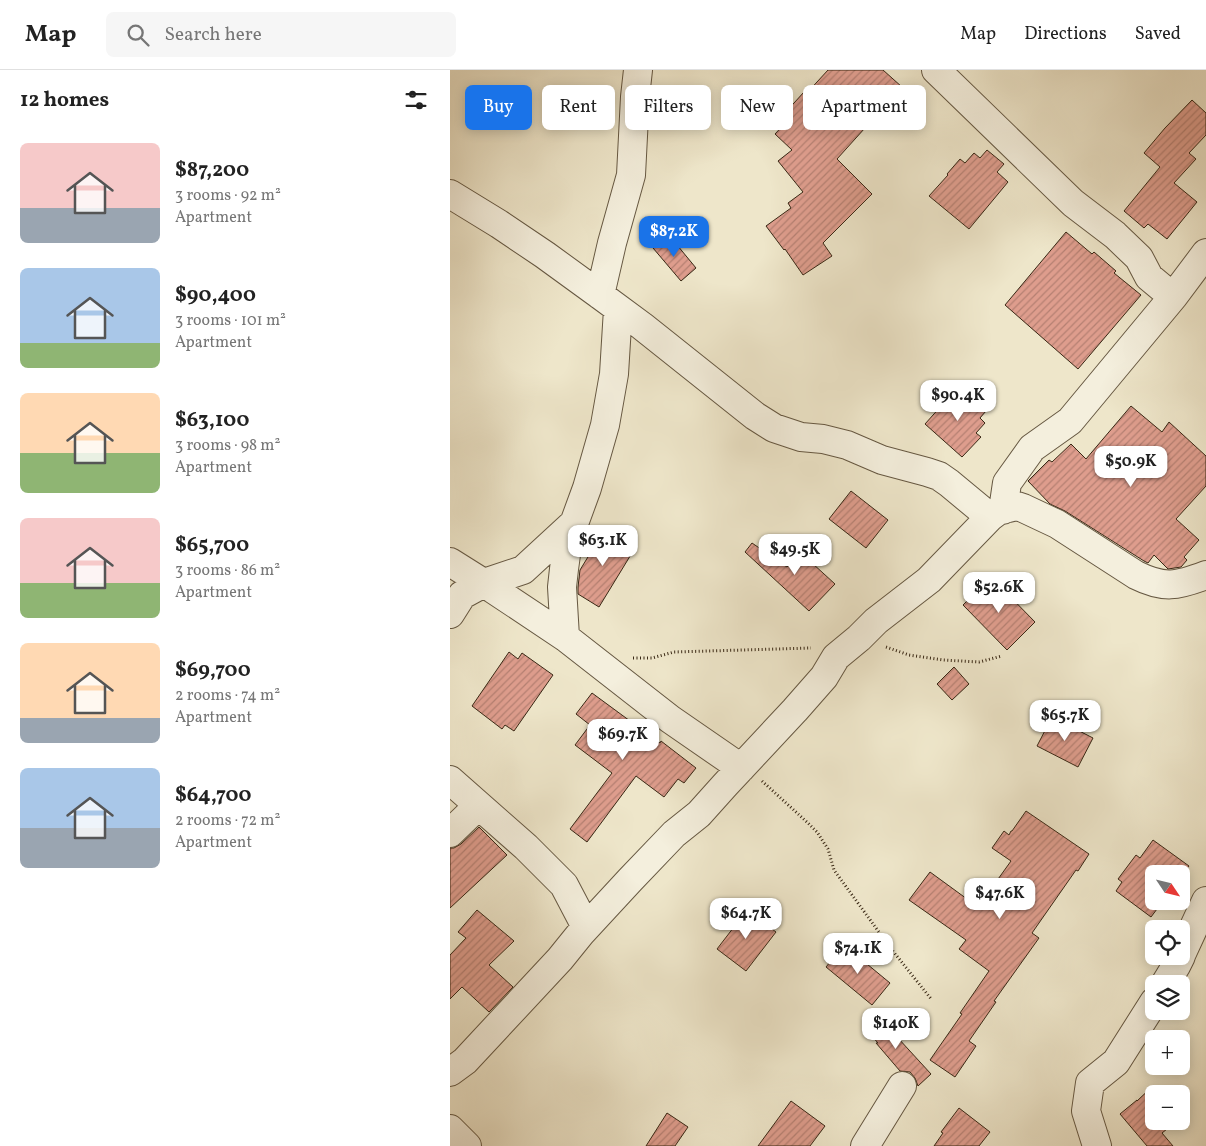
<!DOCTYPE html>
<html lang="en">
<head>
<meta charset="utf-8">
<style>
	body { margin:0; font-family:Vollkorn,serif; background:#f6f6f6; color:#222; height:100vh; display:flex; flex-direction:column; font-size:19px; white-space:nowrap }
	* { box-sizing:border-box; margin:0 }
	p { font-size:16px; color:#767676 }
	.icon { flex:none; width:28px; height:28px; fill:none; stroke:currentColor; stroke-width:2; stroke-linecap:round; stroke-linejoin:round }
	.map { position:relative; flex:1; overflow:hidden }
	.sheet { display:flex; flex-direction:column; background:#fff; width:450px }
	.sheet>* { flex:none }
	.banner { position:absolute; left:15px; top:15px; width:475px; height:45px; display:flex; gap:10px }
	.needle { width:32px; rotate:125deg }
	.controls { position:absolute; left:695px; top:795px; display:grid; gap:10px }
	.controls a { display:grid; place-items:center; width:45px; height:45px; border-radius:8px; background:#fff; box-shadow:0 2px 12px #0003; font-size:25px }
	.price { position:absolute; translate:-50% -42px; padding:0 11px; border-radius:10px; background:#fff; color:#222; font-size:16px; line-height:32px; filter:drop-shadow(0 1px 2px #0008) }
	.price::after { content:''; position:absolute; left:50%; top:30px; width:15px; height:11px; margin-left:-8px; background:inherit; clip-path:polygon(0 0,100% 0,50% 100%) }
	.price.active { background:#1a73e8; color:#fff }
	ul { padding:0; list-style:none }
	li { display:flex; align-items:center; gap:15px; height:125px; padding:0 20px }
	li span { display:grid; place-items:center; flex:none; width:140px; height:100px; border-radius:8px; color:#555 }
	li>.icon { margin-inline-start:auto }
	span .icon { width:60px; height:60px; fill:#fffc; stroke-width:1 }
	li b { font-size:21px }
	h2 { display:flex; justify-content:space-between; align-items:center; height:60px; padding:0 20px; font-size:21px }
	.chip { padding:0 18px; border-radius:8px; background:#fff; box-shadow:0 2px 12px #0003; font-size:18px; line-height:45px }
	.chip.active { background:#1a73e8; color:#fff }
	header { display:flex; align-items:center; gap:30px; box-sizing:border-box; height:70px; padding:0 25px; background:#fff; border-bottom:1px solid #e0e0e0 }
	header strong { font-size:24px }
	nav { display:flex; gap:28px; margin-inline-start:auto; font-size:18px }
	.search { width:350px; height:45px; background:#f6f6f6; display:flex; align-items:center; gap:12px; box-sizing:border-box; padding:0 18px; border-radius:8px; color:#767676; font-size:19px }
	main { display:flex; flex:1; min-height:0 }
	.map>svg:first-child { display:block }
</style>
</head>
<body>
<header>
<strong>Map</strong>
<div class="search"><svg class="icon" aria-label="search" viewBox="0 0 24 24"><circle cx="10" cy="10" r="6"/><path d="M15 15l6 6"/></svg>Search here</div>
<nav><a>Map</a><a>Directions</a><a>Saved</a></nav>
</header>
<main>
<section class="sheet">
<h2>12 homes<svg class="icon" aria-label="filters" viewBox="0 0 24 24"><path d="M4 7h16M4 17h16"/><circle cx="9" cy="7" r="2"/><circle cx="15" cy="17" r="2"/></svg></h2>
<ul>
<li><span style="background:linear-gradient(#f6c9c9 65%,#9aa5b1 0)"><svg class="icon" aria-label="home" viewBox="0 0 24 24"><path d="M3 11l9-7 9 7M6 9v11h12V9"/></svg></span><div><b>$87,200</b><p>3 rooms · 92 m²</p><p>Apartment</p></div></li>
<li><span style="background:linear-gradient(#a9c7e8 75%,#8fb573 0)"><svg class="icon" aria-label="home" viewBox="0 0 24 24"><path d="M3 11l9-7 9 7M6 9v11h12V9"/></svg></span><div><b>$90,400</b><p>3 rooms · 101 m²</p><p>Apartment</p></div></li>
<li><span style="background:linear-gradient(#ffd9b3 60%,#8fb573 0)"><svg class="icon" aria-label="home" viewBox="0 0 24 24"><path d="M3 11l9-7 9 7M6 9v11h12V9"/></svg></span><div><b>$63,100</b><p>3 rooms · 98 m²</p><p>Apartment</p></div></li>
<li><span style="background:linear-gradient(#f6c9c9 65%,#8fb573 0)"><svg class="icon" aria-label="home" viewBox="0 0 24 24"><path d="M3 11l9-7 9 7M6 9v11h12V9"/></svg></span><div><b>$65,700</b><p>3 rooms · 86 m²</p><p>Apartment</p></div></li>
<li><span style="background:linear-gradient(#ffd9b3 75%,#9aa5b1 0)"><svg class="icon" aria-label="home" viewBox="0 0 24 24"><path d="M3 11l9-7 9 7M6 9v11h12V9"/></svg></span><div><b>$69,700</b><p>2 rooms · 74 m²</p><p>Apartment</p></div></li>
<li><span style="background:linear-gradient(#a9c7e8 60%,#9aa5b1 0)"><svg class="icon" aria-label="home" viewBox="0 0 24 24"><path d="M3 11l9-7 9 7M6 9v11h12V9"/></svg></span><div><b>$64,700</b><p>2 rooms · 72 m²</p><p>Apartment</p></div></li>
</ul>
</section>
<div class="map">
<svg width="756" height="1076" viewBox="0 0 756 1076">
	<defs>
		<pattern id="building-hatch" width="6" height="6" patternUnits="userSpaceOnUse" patternTransform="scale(1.25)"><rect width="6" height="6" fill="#de9d8d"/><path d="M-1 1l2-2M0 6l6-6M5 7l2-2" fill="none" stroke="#b58072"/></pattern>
	</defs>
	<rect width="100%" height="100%" fill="#eee6ca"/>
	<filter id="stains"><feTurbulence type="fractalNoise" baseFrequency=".004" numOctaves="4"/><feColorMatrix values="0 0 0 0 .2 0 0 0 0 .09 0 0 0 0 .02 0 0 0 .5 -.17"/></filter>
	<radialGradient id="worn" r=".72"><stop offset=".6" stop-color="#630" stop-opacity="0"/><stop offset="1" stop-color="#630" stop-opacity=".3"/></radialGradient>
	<path fill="url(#building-hatch)" stroke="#392815" d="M378 0H433L452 17 387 89 422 124 373 173 382 186 353 205 335 179 334 180 316 156 341 138 338 133 353 122 328 91 342 80 325 64 339 49 334 44 354 22 356 24Z
		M742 30 756 43V65L739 83 746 89 724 113 747 132 717 169 698 154 694 158 674 141 710 97 694 83 715 58Z
		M537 80 554 94 547 102 558 112 519 159 479 126 498 105 497 104 510 89 515 93 524 83 530 88Z
		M616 162 642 184 644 182 666 201 664 203 691 225 628 299 555 235Z
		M218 164 246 198 231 211 203 178Z
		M509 316 536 341 530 348 535 353 526 363 531 367 512 387 475 354Z
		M681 336 712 362 719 352 756 386V416L726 449 749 470 734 487 737 490 731 497 718 499 704 485 698 493 694 491 615 441 600 434 578 411 599 390 602 392 621 374 636 389Z
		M401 421 438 450 416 478 379 449Z
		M155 459 185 478 149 537 128 524V517L130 500Z
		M302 473 337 497 350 482 385 514 359 541 295 482Z
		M541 507 585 552 557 580 513 535Z
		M59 582 68 589 72 583 103 605 64 661 55 655 52 659 22 636Z
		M504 597 519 614 502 630 487 614Z
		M142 623 210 673 211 671 246 698 234 713 228 709 214 727 186 706 137 772 120 759 162 703 125 675 140 655 126 644Z
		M602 647 643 668 628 697 587 676Z
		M576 741 639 784 628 801 626 800 582 863 589 868 544 931 546 932 519 971 526 976 505 1007 480 990 512 944 510 943 539 901 509 879 516 870 459 830 480 802 528 837 561 791 542 778 554 761 559 765 561 761H562Z
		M29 757 57 785 0 838V778H4L11 774Z
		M703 770 739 796 731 806V804H704V831H713L701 847 666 821 672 812 668 809 686 785 690 788Z
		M27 840 64 871 39 895 63 917 39 942 12 917 0 929V885L16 868 8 862Z
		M297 840 326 862 296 901 267 879Z
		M394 875 440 913 422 935 376 897Z
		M426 944 481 1004 468 1016 465 1008 460 1002 450 1001 426 973H428L413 956Z
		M704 1015V1051H727L712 1063 723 1076H697L670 1044 687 1030V1031Z
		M341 1031 375 1056 360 1076H308Z
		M509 1038 540 1062 529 1076H484L493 1063 491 1062Z
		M217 1043 238 1057 225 1076H196Z"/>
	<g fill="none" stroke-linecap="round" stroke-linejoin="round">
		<defs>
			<path id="minor" d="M486 0 623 133 665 165 689 188 699 207 723 227
				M0 124 49 154 95 185 150 225 192 256 305 346 324 358 351 367 373 369 397 375 432 390 477 402 489 406 499 413 540 447
				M150 225 162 173 181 105 185 27 188 0
				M553 440 557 413 582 378 620 351 723 227 756 183
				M0 492 43 519 115 567 220 649 291 698
				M0 544 12 525 34 513 73 500 124 453
				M115 567 112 517 114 499 118 470 137 418 155 355 164 304 168 239
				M0 710 76 777 114 815 136 857
				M0 763 28 736
				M731 885 756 831
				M715 914 726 896 731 886
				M0 1002 15 991 110 889 131 863 180 810 224 764 249 744 275 715 345 640 374 607 386 587 409 568 426 551 479 510 540 447 548 441 558 438 567 436 573 438 607 454 686 505C714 519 727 516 756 505
				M0 1059 17 1076
				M415 1076 452 1016
				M647 1076 636 1041 640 1013 666 992 704 932"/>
		</defs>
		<use href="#minor" stroke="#665842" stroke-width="30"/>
		<path stroke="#392815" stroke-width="3" stroke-dasharray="1 2.5" stroke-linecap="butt" d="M436 577 459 585 493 590 529 592 552 586
			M183 588H202L224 582 361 578
			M312 711 358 753 367 762 378 779 384 800 442 880 482 930"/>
		<use href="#minor" stroke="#f4efdd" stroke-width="28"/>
	</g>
	<rect width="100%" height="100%" filter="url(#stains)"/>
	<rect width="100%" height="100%" fill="url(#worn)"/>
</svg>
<div class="controls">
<a><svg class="needle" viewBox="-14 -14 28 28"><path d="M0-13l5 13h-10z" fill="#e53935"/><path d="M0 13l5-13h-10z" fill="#767676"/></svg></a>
<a><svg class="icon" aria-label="locate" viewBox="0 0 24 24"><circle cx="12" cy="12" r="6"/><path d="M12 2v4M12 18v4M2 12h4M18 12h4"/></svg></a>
<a><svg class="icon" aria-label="layers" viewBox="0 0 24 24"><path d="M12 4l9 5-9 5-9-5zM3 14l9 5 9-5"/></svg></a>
<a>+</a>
<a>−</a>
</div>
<b class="price active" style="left:224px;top:188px">$87.2K</b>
<b class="price" style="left:508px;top:352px">$90.4K</b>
<b class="price" style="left:681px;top:418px">$50.9K</b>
<b class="price" style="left:153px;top:497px">$63.1K</b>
<b class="price" style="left:345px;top:506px">$49.5K</b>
<b class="price" style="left:549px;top:544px">$52.6K</b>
<b class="price" style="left:615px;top:672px">$65.7K</b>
<b class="price" style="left:173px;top:691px">$69.7K</b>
<b class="price" style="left:550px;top:850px">$47.6K</b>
<b class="price" style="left:296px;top:870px">$64.7K</b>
<b class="price" style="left:408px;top:905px">$74.1K</b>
<b class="price" style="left:446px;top:980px">$140K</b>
<div class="banner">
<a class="chip active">Buy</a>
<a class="chip">Rent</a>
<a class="chip">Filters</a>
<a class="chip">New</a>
<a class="chip">Apartment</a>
</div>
</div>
</main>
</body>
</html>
